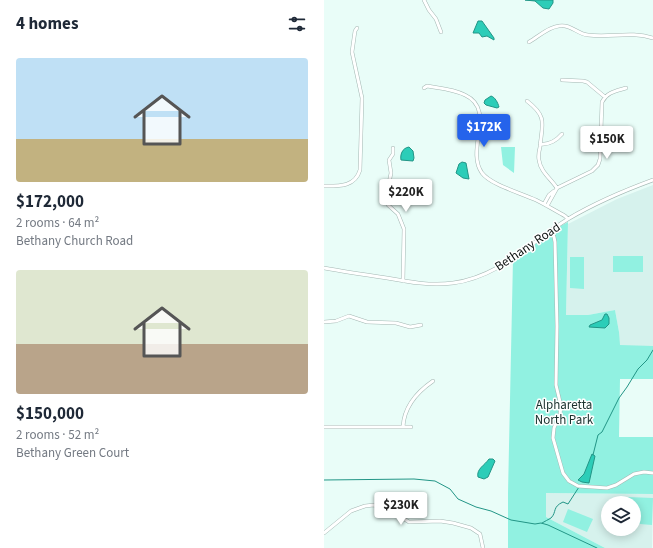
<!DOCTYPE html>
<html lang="en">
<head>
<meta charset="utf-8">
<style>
	body { margin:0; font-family:"Source Sans 3",sans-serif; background:#f6f6f7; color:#1f2937; height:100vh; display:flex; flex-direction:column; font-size:15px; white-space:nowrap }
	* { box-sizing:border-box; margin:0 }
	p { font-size:13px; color:#747a83 }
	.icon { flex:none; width:22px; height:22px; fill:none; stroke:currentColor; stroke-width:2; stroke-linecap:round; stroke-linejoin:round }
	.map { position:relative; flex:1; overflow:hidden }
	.details { display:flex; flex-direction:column; background:#fff; width:324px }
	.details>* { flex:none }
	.buttons { position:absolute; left:277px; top:496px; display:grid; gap:8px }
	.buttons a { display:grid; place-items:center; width:40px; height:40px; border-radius:50%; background:#fff; box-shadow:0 2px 10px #0003; font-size:20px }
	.price { position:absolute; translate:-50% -34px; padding:0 9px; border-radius:4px; background:#fff; color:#222; font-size:13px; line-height:26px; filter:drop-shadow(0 1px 2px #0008) }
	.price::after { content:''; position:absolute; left:50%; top:24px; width:12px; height:9px; margin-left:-6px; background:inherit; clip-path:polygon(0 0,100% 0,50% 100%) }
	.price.on { background:#2563eb; color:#fff }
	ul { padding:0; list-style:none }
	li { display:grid; align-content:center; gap:8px; height:212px; padding:0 16px }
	li span { display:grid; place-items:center; height:124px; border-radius:4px; color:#555 }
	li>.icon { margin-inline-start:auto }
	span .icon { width:72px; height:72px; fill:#fffc; stroke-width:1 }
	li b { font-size:17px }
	h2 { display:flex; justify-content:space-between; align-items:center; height:48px; padding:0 16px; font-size:17px }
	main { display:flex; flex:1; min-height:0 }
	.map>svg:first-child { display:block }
</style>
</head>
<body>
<main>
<section class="details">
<h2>4 homes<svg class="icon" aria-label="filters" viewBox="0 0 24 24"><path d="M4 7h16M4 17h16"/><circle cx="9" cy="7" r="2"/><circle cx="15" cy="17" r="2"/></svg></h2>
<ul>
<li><span style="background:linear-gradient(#bfe0f5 65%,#c2b280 0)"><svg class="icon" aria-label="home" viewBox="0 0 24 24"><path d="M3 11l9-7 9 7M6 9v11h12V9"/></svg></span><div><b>$172,000</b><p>2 rooms · 64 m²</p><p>Bethany Church Road</p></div></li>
<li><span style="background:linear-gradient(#dfe7d0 60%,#b9a48a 0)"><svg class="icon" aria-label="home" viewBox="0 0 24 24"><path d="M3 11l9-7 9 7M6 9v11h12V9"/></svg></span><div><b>$150,000</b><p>2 rooms · 52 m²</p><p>Bethany Green Court</p></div></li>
</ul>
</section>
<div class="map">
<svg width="329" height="548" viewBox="0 0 329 548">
	<rect width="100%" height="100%" fill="#e9fdf8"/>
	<path fill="#d6f2ed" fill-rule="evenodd" d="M329 185V346H295V332L291 310 264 315H242L244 224 293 199Z
		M222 493 329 494 328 548H281L222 517ZM284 503H310V529H284Z"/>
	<path fill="#91f1e1" d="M177 147H191L190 173 179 165Z
		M244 222 242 315H264L291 310 295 332 296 345 329 346V379H296L295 437H329V494L222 493V517L281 548H184V493L189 259 225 232Z
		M289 256H319V272H289Z
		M246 257H260V289L246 288Z
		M304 497 329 498 328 525 316 524 310 522V503H303Z
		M244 509 269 519 263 532 239 522Z"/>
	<path fill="#2ccdb8" stroke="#229586" d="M201 0H229V3L225 9 219 8 211 1Z
		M154 21H158L170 38V40L163 36 158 37 155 33H149Z
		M167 96C171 97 174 103 175 107L173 108 162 105 160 103 161 100Z
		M85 147 89 151 90 158 89 161 77 160C76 155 78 148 85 147Z
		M138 162 142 163 145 179 139 178 132 173 135 164Z
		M281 314H283L285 318V324L281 328 265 327 266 325 278 320Z
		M268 454 271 456 265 483 258 482 254 480 260 474Z
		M165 459H169L171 461 164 477 160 479 154 477C152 469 161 465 165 459Z"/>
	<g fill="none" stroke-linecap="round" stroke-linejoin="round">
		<path stroke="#229586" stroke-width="1" d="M269 455 274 435 278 432 295 398 303 387 314 369 323 360 329 350
			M0 480 90 479 111 481 126 489 134 499 152 507 167 511 187 520 211 524 217 523 224 525 273 548
			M218 523C221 521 224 520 227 518 233 512 228 507 239 502L244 504 255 487"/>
		<defs>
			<path id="minor" d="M100 0 105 10 112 19 117 32
				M205 42C214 37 224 27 235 26 247 24 253 34 264 35 286 38 307 31 329 38
				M238 80 259 81 263 82 281 97
				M100 88 103 86C115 88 130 89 141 95 173 110 141 149 158 173 167 185 197 193 212 200 222 205 232 211 241 216L244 219
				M203 101C224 117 218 124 216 147 215 151 214 156 215 160 216 171 227 179 233 188
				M216 144C225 145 232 141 238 134
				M69 148V154L65 160 67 173 64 188V205L74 214 80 229 79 281
				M0 186C15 186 31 187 36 170L38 98 28 52 31 31 33 28
				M220 204 225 195 230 191
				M223 206 233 188 268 171 274 165 276 159 278 102C283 92 292 91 302 88
				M227 231 230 237 231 242 233 326 232 385 237 406 236 414 230 428 229 438 239 473 245 481 254 486 283 488 292 485 310 474 320 472 329 473
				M0 268C21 272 42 275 63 278 85 282 107 286 129 283 176 277 206 242 244 219 271 203 299 191 329 180
				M0 322 12 321 25 316 43 322 72 323 86 327 97 325
				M0 427H87
				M79 427C80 406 93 392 109 381
				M0 533 27 511 41 506 50 505 66 510 85 522 116 521 129 523 147 528 156 534 159 548"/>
		</defs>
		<use href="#minor" stroke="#a4b7b3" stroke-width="4"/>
		<use href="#minor" stroke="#fff" stroke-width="3"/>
	</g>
	<g text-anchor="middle" stroke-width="3" stroke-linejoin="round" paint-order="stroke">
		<g font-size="13" fill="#0c1211" stroke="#fff">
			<text transform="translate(203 246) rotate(-34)" y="5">Bethany Road</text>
		</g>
		<g font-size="13" fill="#1a322e" stroke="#fff">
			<text x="240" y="409">Alpharetta<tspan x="240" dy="15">North Park</tspan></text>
		</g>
	</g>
</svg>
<div class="buttons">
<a><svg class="icon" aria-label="layers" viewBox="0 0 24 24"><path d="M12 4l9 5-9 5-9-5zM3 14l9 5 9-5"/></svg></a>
</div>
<b class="price on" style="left:160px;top:148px">$172K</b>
<b class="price" style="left:283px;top:160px">$150K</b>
<b class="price" style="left:82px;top:213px">$220K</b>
<b class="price" style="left:77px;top:526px">$230K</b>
</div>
</main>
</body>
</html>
